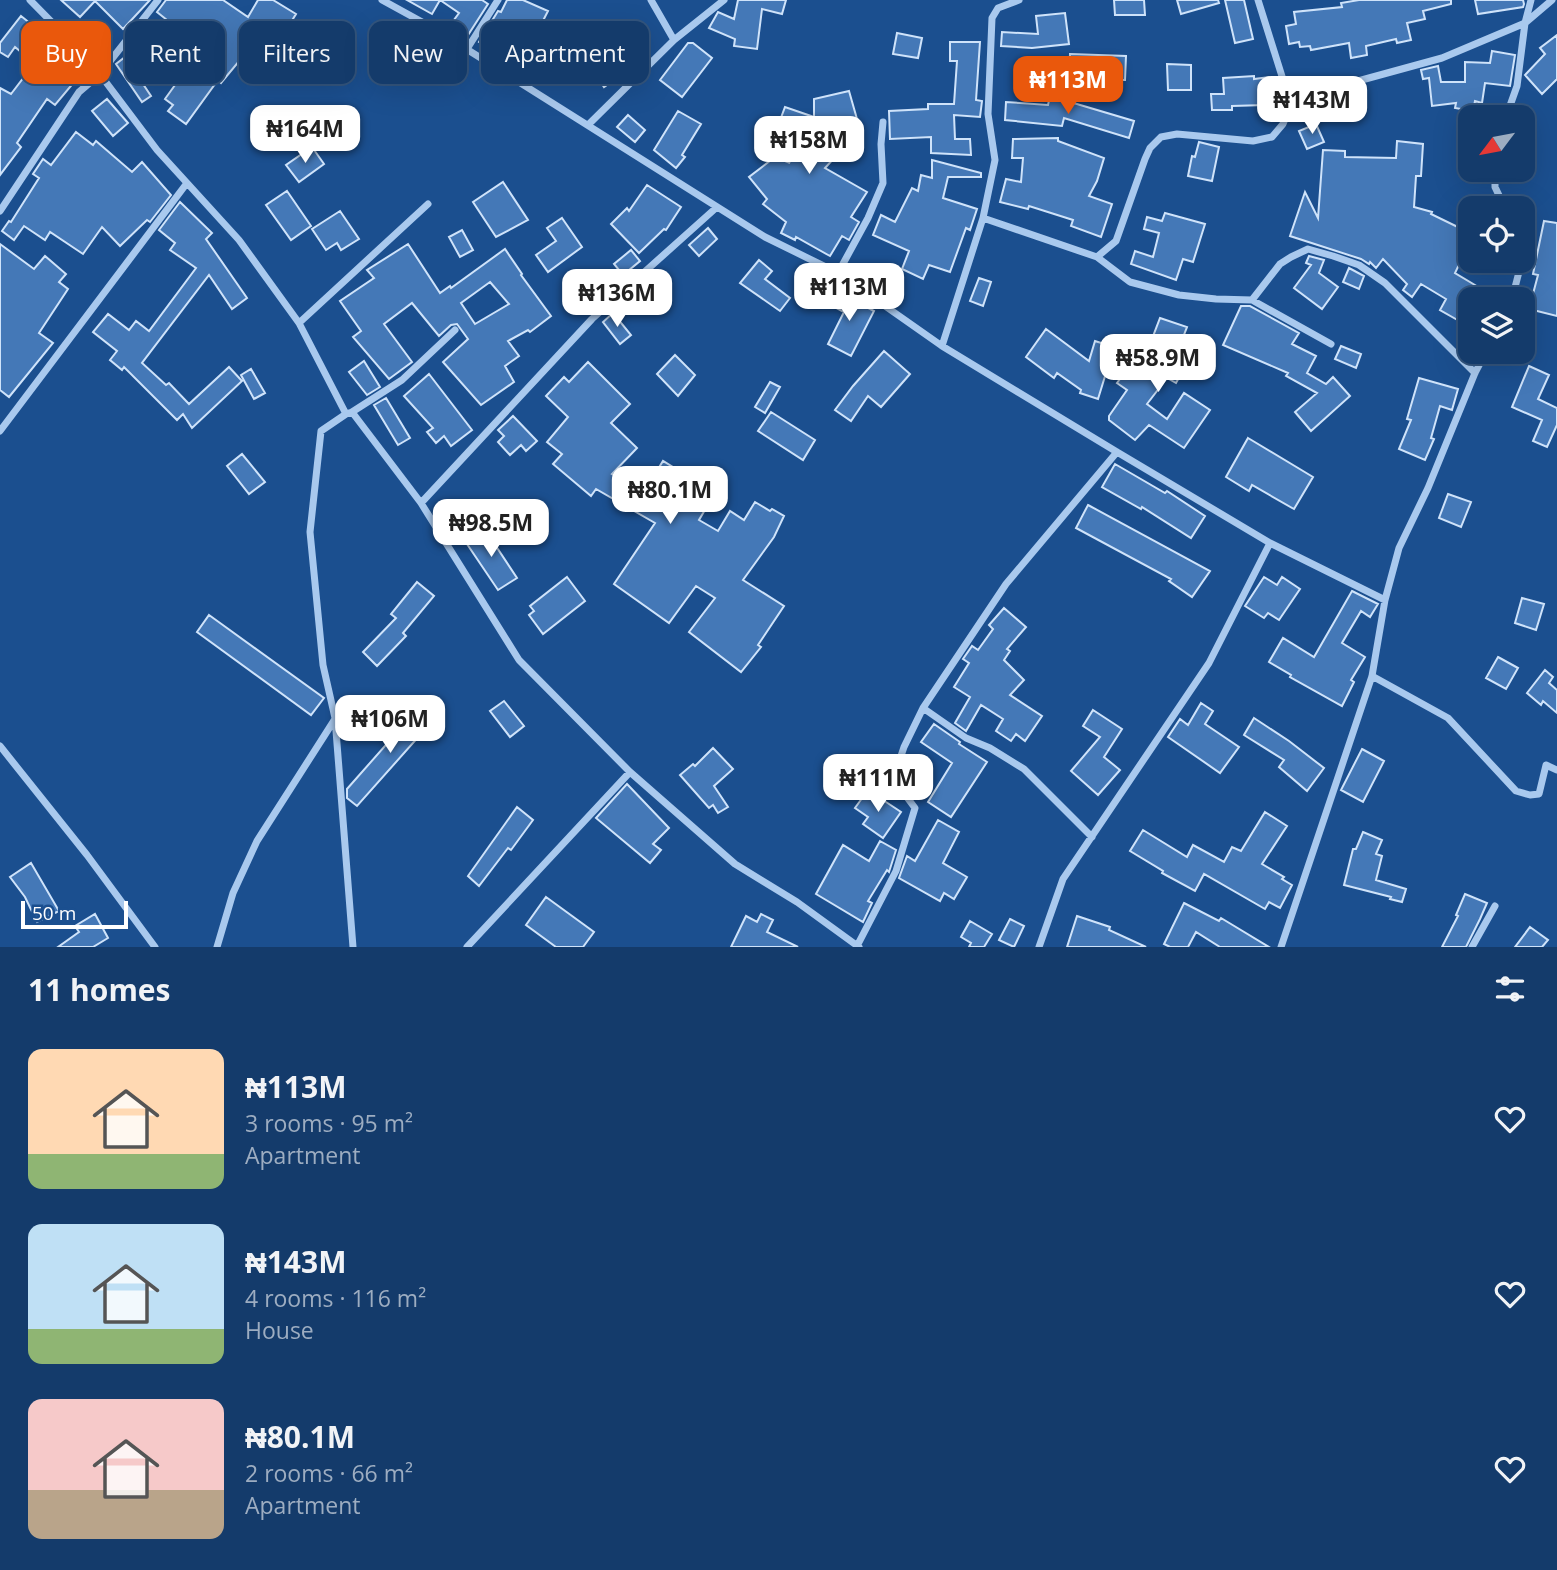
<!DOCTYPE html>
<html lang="en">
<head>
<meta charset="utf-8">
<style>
	body { margin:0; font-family:"Open Sans",sans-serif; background:#1d4271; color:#f1f3f6; height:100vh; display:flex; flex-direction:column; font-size:26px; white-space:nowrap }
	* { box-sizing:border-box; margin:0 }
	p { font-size:23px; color:#9dadc1 }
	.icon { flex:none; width:38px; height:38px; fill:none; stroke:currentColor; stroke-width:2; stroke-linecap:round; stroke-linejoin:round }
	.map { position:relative; height:947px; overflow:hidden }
	.drawer { display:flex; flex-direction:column; background:#143b6b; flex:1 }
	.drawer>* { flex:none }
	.top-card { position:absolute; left:21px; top:21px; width:700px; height:63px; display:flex; gap:14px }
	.needle { width:46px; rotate:238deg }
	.fabs { position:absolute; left:1458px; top:105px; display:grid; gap:14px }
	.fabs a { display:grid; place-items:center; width:77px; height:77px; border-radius:14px; background:#143b6b; box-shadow:0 7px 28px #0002,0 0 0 2px #33557e; font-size:35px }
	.scale { position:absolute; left:21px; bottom:18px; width:107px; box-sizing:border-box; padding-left:7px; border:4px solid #fff; border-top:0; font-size:19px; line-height:24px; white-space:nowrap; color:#fff; -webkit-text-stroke:5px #1b4f8f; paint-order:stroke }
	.price { position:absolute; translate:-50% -60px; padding:0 16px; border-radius:14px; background:#fff; color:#222; font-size:23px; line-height:46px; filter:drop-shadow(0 2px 4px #0008) }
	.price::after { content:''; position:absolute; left:50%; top:42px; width:21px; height:16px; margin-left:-10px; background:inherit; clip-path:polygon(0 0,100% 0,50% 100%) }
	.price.current { background:#ea580c; color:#fff }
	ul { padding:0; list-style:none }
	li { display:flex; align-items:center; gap:21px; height:175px; padding:0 28px }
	li span { display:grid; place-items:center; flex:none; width:196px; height:140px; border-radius:14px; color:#555 }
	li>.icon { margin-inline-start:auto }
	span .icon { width:84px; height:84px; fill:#fffc; stroke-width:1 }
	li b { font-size:30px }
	h2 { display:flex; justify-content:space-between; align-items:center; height:84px; padding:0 28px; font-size:30px }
	.pill { padding:0 24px; border-radius:14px; background:#143b6b; box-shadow:0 7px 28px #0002,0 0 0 2px #33557e; font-size:24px; line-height:63px }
	.pill.current { background:#ea580c; color:#fff }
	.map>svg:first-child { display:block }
</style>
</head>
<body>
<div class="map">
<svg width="1557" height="947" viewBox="0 0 1557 947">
	<rect width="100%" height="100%" fill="#1b4f8f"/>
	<path fill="#4478b7" stroke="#cfe3fa" stroke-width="2" fill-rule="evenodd" d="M61 0H150L123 29 95 1 80 17Z
		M166 0H223L248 17 258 0H273L296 14 283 35 268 26 221 83 218 80 186 124 168 111 173 105 165 99 193 60 174 44 160 57 145 42 167 20 157 12Z
		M407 0H482L488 4 468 35 451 24 459 13 440 0 432 14Z
		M507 0H523L548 11 525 56 513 48 508 60 481 47 482 44 479 42 498 11 501 12Z
		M738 0H786L782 14 762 9 757 49 734 46 735 39 709 28 718 12 734 19Z
		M1114 0H1144L1145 15H1115Z
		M1177 0H1218L1219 3 1181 14Z
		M1225 0H1244L1253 39 1235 43Z
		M1359 0H1451V4L1423 11 1425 19 1407 23 1411 40 1397 43 1396 39 1366 46 1367 55 1351 58 1349 43 1311 50 1310 46 1300 47 1299 42 1289 44 1286 26 1296 24 1294 12 1342 7 1341 3Z
		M1475 0H1523L1524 4 1523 7 1478 14Z
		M1065 13 1069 44 1032 48 1001 46 1002 32 1038 34 1036 16Z
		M21 16 51 40 33 62 15 47 8 57 0 52V43Z
		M571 27 589 54 570 67 567 63 556 70 540 47Z
		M897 33 922 38 918 58 893 54Z
		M1557 35V79L1542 94 1525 75 1545 54 1540 48Z
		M626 41 641 61 604 87 590 66Z
		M950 42H980L976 100 982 101 980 117 954 115 955 139H970L971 155 931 153V137L890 139 889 111 928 109V104H954L957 61H950Z
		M688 43H693L712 58 682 97 660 80Z
		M1492 51 1515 55 1510 86 1485 83 1482 103 1475 101 1473 111 1455 108 1456 103 1432 106 1429 78 1423 79 1421 70 1438 66 1441 82H1465V62L1490 63Z
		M1070 54 1126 56 1125 80H1114V88L1091 87V78H1069Z
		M125 57 151 96 142 102 116 64Z
		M34 64 58 82 71 67 80 75 55 105 47 99 17 143 21 147 0 175V88L11 94Z
		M1167 64 1191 65V90H1168Z
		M1254 76V79L1269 77 1273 97 1264 99 1265 105 1232 106V110H1212L1211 94H1224L1223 78Z
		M849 91 857 119 809 132 836 156 825 168 867 192 851 217 859 222 849 240 842 236 830 256 796 237 795 240 781 233 786 222 763 204 767 199 749 177 775 157 790 163 759 136 767 118 779 123 785 107 814 117V99Z
		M1050 96 1134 121 1129 138 1064 118 1062 126 1005 120 1006 102 1048 105Z
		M107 99 128 123 113 136 92 111Z
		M678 111 701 124 682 155 685 157 676 168 654 150Z
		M628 115 645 130 635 142 617 127Z
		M1316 124 1324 142 1307 149 1299 131Z
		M76 132 93 145 96 141 132 172 142 162 171 195 150 222 147 220 120 246 102 227 83 254 50 232 45 240 24 226 14 240 2 231 9 221 11 222 39 178 33 174 43 159 51 165Z
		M1058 138V141L1104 158 1097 181 1089 196 1112 204 1101 237 1071 226 1073 220 1029 206 1028 209 1000 202 1006 179 1021 182 1023 158H1012L1013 139Z
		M1397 141 1423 144 1421 176H1416L1414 207 1432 212 1431 214 1470 233V254L1465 252 1455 273 1480 288 1474 299H1470V306L1461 322 1440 310 1446 299 1421 284 1412 297 1403 290 1407 284 1383 259 1376 268 1370 262 1369 264 1361 259 1290 236 1305 192 1318 218 1323 150 1345 151V157L1396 158Z
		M1199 142 1219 147 1212 181 1188 176 1192 156 1195 157Z
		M312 147 324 164 299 182 286 165Z
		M932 160 981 173V177H948L943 198 977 209 970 230 966 228 950 272 929 265 923 279 902 269 909 251 873 235 881 215 895 222 912 188 918 191 921 175 932 178Z
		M503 182 528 220 496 237 473 202Z
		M647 185 681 207 666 230 664 229 639 253 611 224 627 208 629 211Z
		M287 191 311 226 291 240 266 205Z
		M180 202 212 233 206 239 247 298 232 309 209 275 142 363 166 385 169 383 189 404 229 367 242 381 192 428 183 414 177 420 124 367 122 370 110 360 117 351 93 332 108 314 129 330 136 321 149 331 196 268 170 250 175 243 159 230Z
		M340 211 359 239 341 250 337 243 326 250 312 229Z
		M1165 213 1205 224 1193 262 1183 259 1176 280 1131 264 1135 251 1153 257 1159 233 1144 229 1147 217 1162 221Z
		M562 218 582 247 548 272 536 255 556 241 547 228Z
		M1544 221 1557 223V316L1529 309 1538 275 1533 274Z
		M708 228 717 239 699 256 689 245Z
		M462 230 473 250 460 257 449 237Z
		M0 244 34 269 45 256 66 274 59 282 68 289 39 333 53 343 9 397 0 390Z
		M408 244 440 293 450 286 451 288 505 249 522 274 521 275 551 316 530 332 528 330 508 341 519 356 505 366 514 382 481 405 443 362 468 339 457 324 451 325 439 336 412 303 384 324 412 362 389 379 353 337 361 331 340 301 374 278 367 270ZM490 282 509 304 475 324 461 303Z
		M631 250 640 261 623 275 614 264Z
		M1309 256 1324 260 1319 273 1338 287 1322 309 1294 288 1311 265 1306 263Z
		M759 260 772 271 765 279 790 298 780 311 740 283Z
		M1349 268 1364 276 1359 289 1343 282Z
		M979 278 991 282 983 306 970 301Z
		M836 291 874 311 851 356 828 344 844 312 829 304Z
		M1241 306H1250L1299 333 1292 344 1316 356 1307 373 1326 384 1333 377 1350 396 1311 431 1295 412 1317 393 1286 376 1288 373 1223 345Z
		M613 313 631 335 620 344 603 322Z
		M1160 318 1187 327 1173 363 1184 369 1176 383 1167 378 1147 404 1167 419 1184 393 1210 410 1184 448 1149 425 1135 440 1109 420V416L1127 390 1117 383 1135 359 1152 372 1167 344 1152 339Z
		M1046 329 1089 361 1095 341 1114 347 1098 399 1080 393 1081 390 1057 373 1054 378 1026 357Z
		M1341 346 1361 354 1356 368 1335 359Z
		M884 351 910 374 881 407 868 396 851 421 835 410 853 386Z
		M675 355 695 375 678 396 657 374Z
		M364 361 380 387 367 395 349 372Z
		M588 362 630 404 611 423 637 448 612 474 644 492 663 461 715 493 699 520 718 531 730 511 744 520 755 502 770 511 772 509 784 516 774 537 743 580 784 606 758 645 761 647 741 672 689 632 715 598 696 586 669 623 614 584 655 523 596 489 591 496 553 464 562 454 547 442 568 417 546 396 564 377 569 382Z
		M1529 366 1549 375 1538 399 1557 408V425L1547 447 1533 441 1542 420 1512 407Z
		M251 369 265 393 254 399 241 375Z
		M429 374 472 430 451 446 444 436 436 443 427 432 433 428 404 396Z
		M1419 378 1458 389 1452 410 1440 406 1431 438 1434 439 1425 460 1399 449 1411 420 1407 419Z
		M770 382 780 387 765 413 755 407Z
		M386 398 410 438 398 445 374 405Z
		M771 412 815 440 803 460 758 431Z
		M513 416 537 441 526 451 521 445 510 455 498 442 504 436 498 430Z
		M1248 438 1313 477 1294 509 1252 485 1249 491 1226 477Z
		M242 454 265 482 249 494 227 466Z
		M1115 464 1165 493 1167 491 1205 516 1191 538 1142 507 1141 509 1102 487Z
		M1448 494 1471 502 1461 527 1439 518Z
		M1088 505 1210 571 1192 597 1169 581 1171 579 1076 528Z
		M484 528 517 578 498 590 465 541Z
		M567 577 585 601 543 634 529 615 534 611 530 606Z
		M1264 577 1277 585 1282 577 1300 589 1279 620 1268 613 1264 618 1245 606Z
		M417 582 434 596 403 633 406 636 377 666 363 652 396 618 391 614Z
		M1352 591 1378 604 1370 617 1361 611 1342 643 1365 657 1351 680 1354 682 1342 706 1290 677 1291 675 1269 662 1283 638 1314 657Z
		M1522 598 1544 604 1536 630 1515 623Z
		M1004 608 1026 627 1007 649 1010 651 1004 660 1024 680 1010 695 1042 716 1025 741 1016 734 1011 741 996 731 1003 719 981 705 966 731 955 723 970 697 954 687 969 663 963 659 972 646 978 650 993 629 989 625Z
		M209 615 324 698 311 715 197 632Z
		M1498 657 1518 668 1506 689 1486 678Z
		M1545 670 1553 677 1549 683 1557 690V713L1543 701 1541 705 1527 693Z
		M504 701 524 726 510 737 490 711Z
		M1201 703 1213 711 1205 724 1239 747 1220 773 1168 737 1180 719 1188 725Z
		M422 704 436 717 357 806 347 798V789Z
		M1093 710 1122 729 1104 757 1120 770 1098 795 1071 771 1100 737 1083 726Z
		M1254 718 1289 741 1324 768 1307 791 1279 767 1284 760 1244 735Z
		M934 724 960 742 959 744 987 762 951 817 928 802 952 763 921 742Z
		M713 748 733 769 714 786 728 807 718 813 713 805 709 808 680 775 693 764 695 766Z
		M1362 749 1384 761 1363 802 1341 790Z
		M627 784 669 828 653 844 661 850 650 863 596 818Z
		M868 790 901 812 883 838 863 824 868 817 855 808Z
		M517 807 533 820 511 850 508 848 479 886 468 876Z
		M1265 812 1287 826 1262 864 1284 877 1282 879 1292 885 1280 908 1269 902 1265 909 1204 874 1195 891 1162 873 1163 871 1130 851 1143 830 1187 857 1193 845 1224 862 1232 847 1241 851Z
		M938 820 959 832 943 863 967 877 954 899 944 893 940 901 899 878 907 856 915 861Z
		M1363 832 1382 840 1376 854 1382 856 1376 880 1406 889 1402 902 1390 899 1391 897 1344 885 1353 849H1356Z
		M880 841 896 850 889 872 887 870 868 901 872 903 863 922 816 894 843 845 869 861Z
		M31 863 59 911 37 922 25 897 10 877Z
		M1465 894 1487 903 1480 919 1466 947H1442L1458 916 1456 915Z
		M546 897 594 932 583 947H556L526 925Z
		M1184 903 1219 921 1221 918 1269 947H1220L1196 932 1188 947H1170L1164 944Z
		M95 914 108 938 93 947H58L79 932 75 926Z
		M761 914 773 920 767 932 798 947H731L746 916 757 922Z
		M1077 916 1110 927 1109 930 1146 947H1067Z
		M1010 919 1024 926 1014 947 999 940Z
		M970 921 992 934 984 947H969L971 943 961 937Z
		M1530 927 1548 940 1542 947H1515Z"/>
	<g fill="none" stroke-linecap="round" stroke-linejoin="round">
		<path stroke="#a9c9ee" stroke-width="7" d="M30 0 90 61 157 150 239 240 299 323 346 414 352 412 421 503 519 660 630 772 735 864 797 902 859 947
			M382 0 433 28 765 237 838 273 942 346 1117 452 1270 543 1385 600
			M651 0 674 40
			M1258 0 1291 105
			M467 49 498 0
			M1506 117 1517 86 1525 23 1531 0
			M588 125 674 40 724 0
			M1495 170V187L1505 208
			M0 211 79 92 100 74 158 0
			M983 218 1097 257 1130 282 1179 295 1216 299 1252 300 1331 344
			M1097 257 1116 241 1145 159 1150 148 1161 137 1177 134 1253 141 1272 137 1283 124 1291 105 1324 84 1358 81 1442 58 1525 23 1552 0
			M838 273 868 218 883 183 881 144 883 122
			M1512 299 1520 268 1519 261
			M1252 300 1280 264 1291 257 1308 249 1333 256 1359 265 1385 283 1475 373
			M299 323 428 204
			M942 346 983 218 995 160 988 114 992 18 998 8 1019 0
			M352 412 402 380 455 330
			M346 414 321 431 310 532 323 665 335 718 353 947
			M0 431 187 183
			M421 503 592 319 717 207
			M1372 676 1448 718 1516 791 1530 795 1539 794 1546 765 1557 770
			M923 708 966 738 990 748 1024 769 1092 837
			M0 746 87 855 155 947
			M857 946 896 871 915 808 897 784 896 771 904 747 923 708 1006 584 1117 452
			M217 947 233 893 257 841 335 719
			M467 947 630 772
			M1039 947 1063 879 1209 663 1270 543
			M1281 947 1372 676 1385 600 1399 548 1428 488 1475 373 1486 352
			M1472 947 1495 906"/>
	</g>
</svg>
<div class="fabs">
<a><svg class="needle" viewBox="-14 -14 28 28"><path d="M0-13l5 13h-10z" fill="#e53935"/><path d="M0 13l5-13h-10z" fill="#9dadc1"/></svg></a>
<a><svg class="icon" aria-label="locate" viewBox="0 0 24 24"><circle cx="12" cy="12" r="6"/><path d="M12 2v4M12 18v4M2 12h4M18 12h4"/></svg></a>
<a><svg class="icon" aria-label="layers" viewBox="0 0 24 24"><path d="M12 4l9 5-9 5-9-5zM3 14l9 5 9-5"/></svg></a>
</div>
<div class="scale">50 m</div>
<b class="price current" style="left:1068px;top:116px">₦113M</b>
<b class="price" style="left:1312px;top:136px">₦143M</b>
<b class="price" style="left:305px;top:165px">₦164M</b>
<b class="price" style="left:809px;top:176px">₦158M</b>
<b class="price" style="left:849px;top:323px">₦113M</b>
<b class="price" style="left:617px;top:329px">₦136M</b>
<b class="price" style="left:1158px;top:394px">₦58.9M</b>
<b class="price" style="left:670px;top:526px">₦80.1M</b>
<b class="price" style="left:491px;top:559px">₦98.5M</b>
<b class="price" style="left:390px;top:755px">₦106M</b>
<b class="price" style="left:878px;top:814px">₦111M</b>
<div class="top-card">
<a class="pill current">Buy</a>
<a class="pill">Rent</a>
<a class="pill">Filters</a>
<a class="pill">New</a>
<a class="pill">Apartment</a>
</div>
</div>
<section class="drawer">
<h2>11 homes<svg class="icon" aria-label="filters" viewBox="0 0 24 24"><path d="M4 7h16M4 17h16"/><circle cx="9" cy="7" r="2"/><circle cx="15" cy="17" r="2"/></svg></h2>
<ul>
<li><span style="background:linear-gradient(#ffd9b3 75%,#8fb573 0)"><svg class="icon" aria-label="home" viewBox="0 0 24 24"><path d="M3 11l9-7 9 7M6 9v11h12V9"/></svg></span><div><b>₦113M</b><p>3 rooms · 95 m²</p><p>Apartment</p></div><svg class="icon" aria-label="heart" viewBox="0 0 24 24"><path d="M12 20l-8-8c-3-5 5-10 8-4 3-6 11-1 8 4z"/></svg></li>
<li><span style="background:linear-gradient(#bfe0f5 75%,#8fb573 0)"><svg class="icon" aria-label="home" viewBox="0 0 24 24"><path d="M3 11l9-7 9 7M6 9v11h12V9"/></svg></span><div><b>₦143M</b><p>4 rooms · 116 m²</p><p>House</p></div><svg class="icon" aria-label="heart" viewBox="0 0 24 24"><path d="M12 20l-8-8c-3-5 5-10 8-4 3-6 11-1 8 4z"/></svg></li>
<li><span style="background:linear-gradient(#f6c9c9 65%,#b9a48a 0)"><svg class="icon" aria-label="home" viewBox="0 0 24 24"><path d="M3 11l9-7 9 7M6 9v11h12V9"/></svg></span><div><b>₦80.1M</b><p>2 rooms · 66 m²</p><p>Apartment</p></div><svg class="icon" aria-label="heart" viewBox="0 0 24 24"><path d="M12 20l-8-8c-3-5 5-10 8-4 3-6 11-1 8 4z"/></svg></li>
</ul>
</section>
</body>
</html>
